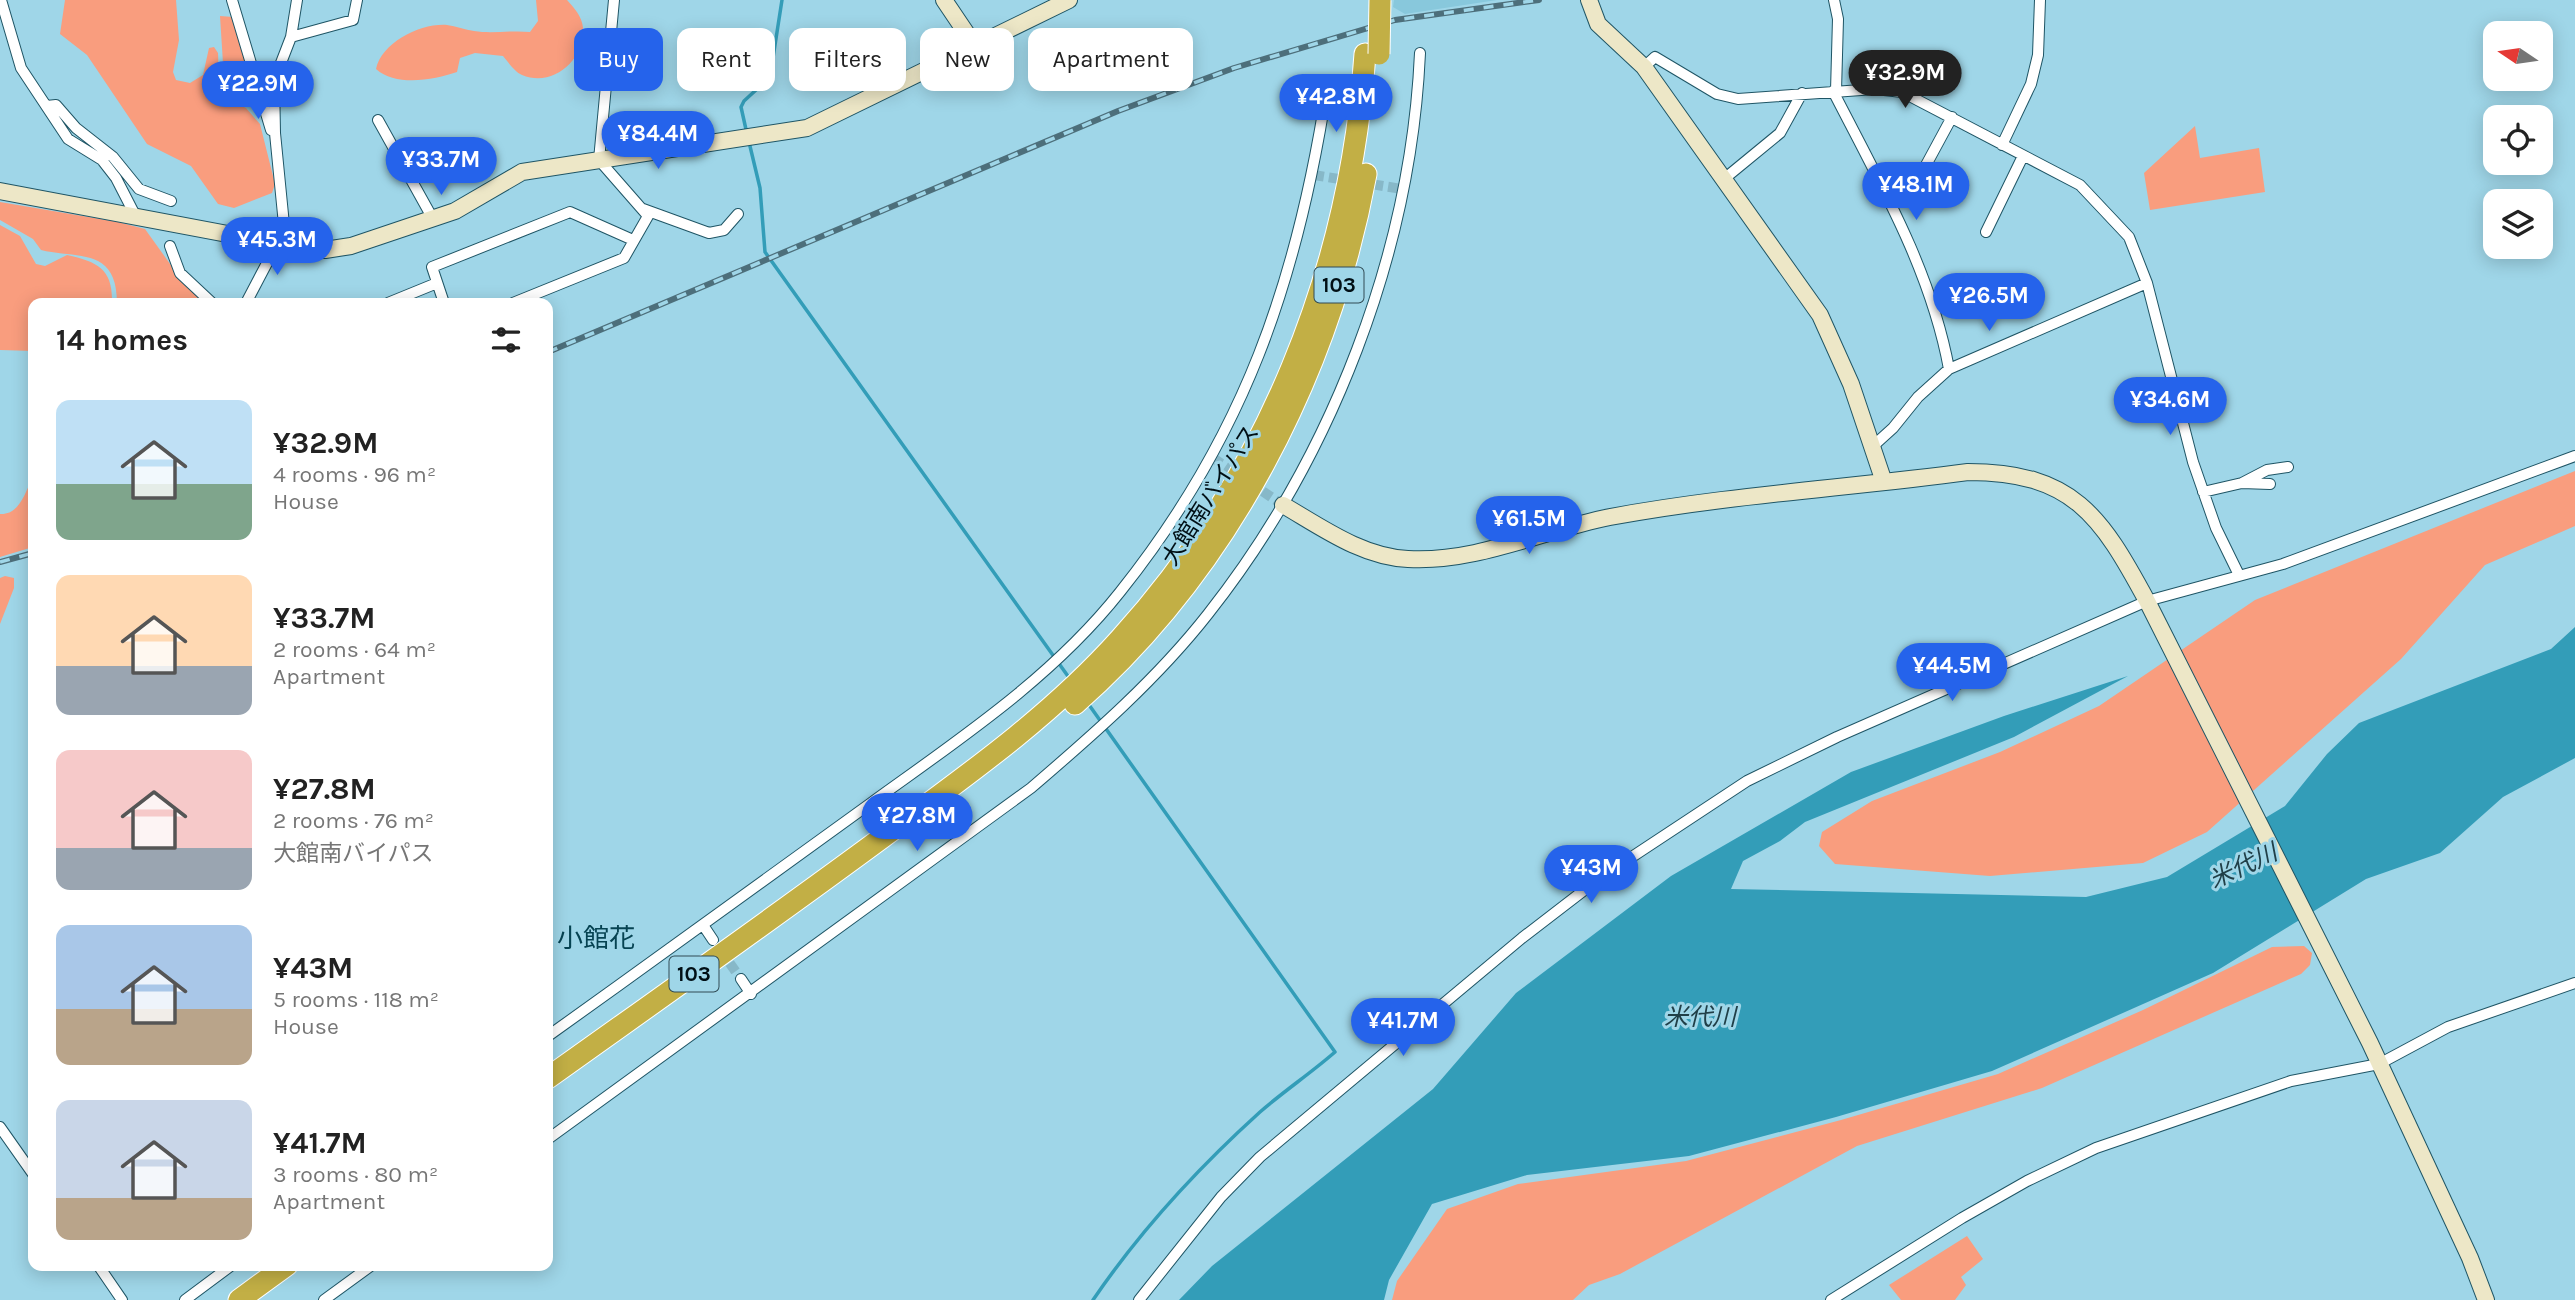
<!DOCTYPE html>
<html lang="en">
<head>
<meta charset="utf-8">
<style>
	body { margin:0; font-family:Karla,"Noto Sans JP",sans-serif; background:#f2f2f2; color:#222; height:100vh; display:flex; flex-direction:column; font-size:26px; white-space:nowrap }
	* { box-sizing:border-box; margin:0 }
	p { font-size:23px; color:#767676 }
	.icon { flex:none; width:38px; height:38px; fill:none; stroke:currentColor; stroke-width:2; stroke-linecap:round; stroke-linejoin:round }
	.map { position:relative; flex:1; overflow:hidden }
	.drawer { position:absolute; left:28px; top:298px; width:525px; height:973px; display:flex; flex-direction:column; background:#fff; border-radius:14px; box-shadow:0 4px 18px #0003 }
	.drawer>* { flex:none }
	.hud { position:absolute; left:574px; top:28px; width:665px; height:63px; display:flex; gap:14px }
	.needle { width:46px; rotate:283deg }
	.fabs { position:absolute; left:2483px; top:21px; display:grid; gap:14px }
	.fabs a { display:grid; place-items:center; width:70px; height:70px; border-radius:14px; background:#fff; box-shadow:0 4px 18px #0003; font-size:35px }
	.price { position:absolute; translate:-50% -60px; padding:0 16px; border-radius:24px; background:#2563eb; color:#fff; font-size:23px; line-height:46px; filter:drop-shadow(0 2px 4px #0008) }
	.price::after { content:''; position:absolute; left:50%; top:42px; width:21px; height:16px; margin-left:-10px; background:inherit; clip-path:polygon(0 0,100% 0,50% 100%) }
	.price.on { background:#222; color:#fff }
	ul { padding:0; list-style:none }
	li { display:flex; align-items:center; gap:21px; height:175px; padding:0 28px }
	li span { display:grid; place-items:center; flex:none; width:196px; height:140px; border-radius:14px; color:#555 }
	li>.icon { margin-inline-start:auto }
	span .icon { width:84px; height:84px; fill:#fffc; stroke-width:1 }
	li b { font-size:30px }
	h2 { display:flex; justify-content:space-between; align-items:center; height:84px; padding:0 28px; font-size:30px }
	.pill { padding:0 24px; border-radius:14px; background:#fff; box-shadow:0 4px 18px #0003; font-size:24px; line-height:63px }
	.pill.on { background:#2563eb; color:#fff }
	.map>svg:first-child { display:block }
</style>
</head>
<body>
<div class="map">
<svg width="2575" height="1300" viewBox="0 0 2575 1300">
	<rect width="100%" height="100%" fill="#9fd6e8"/>
	<path fill="#88c8dc" d="M1394 0H1497L1405 14 1393 7Z"/>
	<path fill="#f99d7e" d="M65 0H176L179 40 173 72 176 80 190 83 203 75 209 48 214 47 218 53 219 80 233 102 246 108 260 124 275 184 272 193 234 208 218 204 191 166 147 144 87 55 60 34Z
		M536 0H567C574 8 582 16 583 28 585 60 553 88 522 75 515 72 508 62 503 56L475 53 460 58 457 72C434 80 396 87 376 69 382 42 421 23 447 25 456 26 465 30 474 31 492 34 511 30 530 32L538 21Z
		M220 16 233 17 259 106 236 100 224 79Z
		M2195 126 2200 158 2259 148 2265 192 2150 210 2144 173Z
		M0 202 118 222 145 229 178 275 216 303H117C117 247 78 259 41 250L33 239 0 220Z
		M0 225 20 236 36 264 45 266 67 255C98 262 113 269 112 303H33V351L0 350Z
		M2575 471V526L2485 565 2401 659 2207 832 2143 863 1990 876 1835 864 1819 846 1822 832 1872 801 2000 752 2099 706 2255 600Z
		M33 477V547L0 557V514C20 515 25 492 33 477Z
		M5 576 14 578V588L0 624V578Z
		M2304 946 2312 953 2310 965 2301 974 2042 1088 1857 1146 1620 1274 1589 1285 1573 1300H1392L1397 1281 1447 1209 1518 1184 1686 1161 1841 1120 1998 1074 2143 1010 2272 947Z
		M1967 1236 1983 1259 1961 1277 1966 1285 1955 1300H1901L1889 1285Z"/>
	<path fill="#339db8" d="M2575 627V758L2503 797 2440 853 2366 879 2213 973 1992 1071 1836 1117 1689 1156 1527 1175 1432 1204 1389 1280 1384 1300H1179L1212 1266 1433 1089 1516 993 1671 876 1851 772 2004 716 2128 676 2014 737 1805 822 1780 841 1743 861 1731 889 2086 897 2167 877 2285 806 2327 754 2359 723 2551 649Z"/>
	<g fill="none" stroke-linecap="round" stroke-linejoin="round">
		<path stroke="#339db8" stroke-width="3.5" d="M747 134 741 107 744 101 770 77 782 0
			M749 142 760 188 765 252 1070 679
			M1087 702 1335 1052C1311 1073 1284 1091 1260 1112 1197 1169 1140 1231 1093 1300"/>
		<path stroke="#87b8c8" stroke-width="10" stroke-dasharray="10 5" stroke-linecap="butt" d="M1314 175 1402 189
			M1213 458 1283 505
			M721 951 741 979"/>
		<defs>
			<path id="street" d="M1 0 21 68 68 139 102 160 116 178 135 215
				M232 0 271 130
				M1834 0 1838 19 1836 91
				M291 37 353 20 357 0
				M1644 67 1655 57 1717 94 1738 99 1875 89 1902 92 2080 185 2129 237 2147 283 2193 462 2216 528 2239 575
				M1833 91C1879 181 1931 270 1949 369
				M47 106 56 105 76 128 113 157 139 189 171 201
				M378 120 433 219
				M2002 145 2031 84 2038 55 2040 0
				M1724 179 1780 133 1802 93
				M1912 191 1952 117
				M643 209 709 233 724 230 738 214
				M1986 232 2023 156
				M286 245 275 133 274 81 291 37 297 0
				M170 246 180 273 212 303
				M246 303 277 244
				M388 303 437 283
				M444 303 432 267 570 212 633 240
				M513 303 624 258 648 216 599 160 614 0
				M1872 447 1893 428 1918 397 1949 369 2147 283
				M2242 483 2267 470 2288 467
				M2203 492 2242 483 2270 484
				M703 925 713 940
				M741 979 751 994
				M548 1036C656 959 763 881 871 803 958 740 1052 678 1120 592 1244 437 1297 282 1327 88
				M0 1127 33 1174
				M548 1139 1031 788C1094 734 1157 679 1208 614 1332 457 1411 252 1420 53
				M98 1265 122 1300
				M185 1300 232 1265
				M324 1300 372 1265
				M1139 1300 1221 1197 1260 1157 1522 938 1600 878 1747 781 1837 737 2147 601 2283 564 2575 456
				M1831 1300 1962 1218 2027 1181 2096 1148 2291 1081 2379 1064 2448 1027 2575 983"/>
			<path id="secondary" d="M944 0 975 46
				M1589 0 1598 24 1644 67 1820 315 1851 384 1884 482
				M0 191 286 245 325 250 351 246 455 211 522 172 807 128 1069 0
				M1283 505C1321 527 1362 557 1408 559 1476 563 1544 530 1610 517 1729 495 1849 488 1968 472 2073 472 2101 516 2147 601L2370 1043 2470 1258 2486 1300"/>
			<path id="highway" d="M1075 704C1229 569 1329 374 1366 174
				M548 1078C660 998 772 919 883 837 966 776 1051 716 1120 639 1267 477 1350 271 1365 54
				M239 1300 287 1265"/>
		</defs>
		<use href="#street" stroke="#1f5565" stroke-width="12"/>
		<use href="#secondary" stroke="#1f5565" stroke-width="18"/>
		<use href="#highway" stroke="#fff" stroke-width="23"/>
		<use href="#street" stroke="#fff" stroke-width="10"/>
		<use href="#secondary" stroke="#ede7c7" stroke-width="16"/>
		<use href="#highway" stroke="#c2af45" stroke-width="21"/>
		<defs>
			<path id="rail" d="M548 352 1118 111 1234 68 1395 20 1539 0
				M0 562 33 553"/>
		</defs>
		<use href="#rail" stroke="#4d6f7b" stroke-width="6"/>
		<use href="#rail" stroke="#9fd6e8" stroke-width="3.5" stroke-dasharray="10" stroke-linecap="butt"/>
		<defs>
			<path id="highway-bridge" d="M1379 54 1380 0"/>
		</defs>
		<use href="#highway-bridge" stroke="#fff" stroke-width="23" stroke-linecap="butt"/>
		<use href="#highway-bridge" stroke="#c2af45" stroke-width="21"/>
	</g>
	<g text-anchor="middle" stroke-width="6" stroke-linejoin="round" paint-order="stroke">
		<g fill="#9fd6e8" stroke="#304b54" stroke-width="2">
			<rect x="1314.5" y="267.5" width="49" height="35" rx="5"/>
			<rect x="669.5" y="956.5" width="49" height="35" rx="5"/>
		</g>
		<g font-size="21" font-weight="bold" fill="#000f15">
			<text x="1339" y="292">103</text>
			<text x="694" y="981">103</text>
		</g>
		<g font-size="23" fill="#000f15" stroke="#9fd6e8">
			<text transform="translate(1210 495) rotate(-58)" y="8">大館南バイパス</text>
		</g>
		<g font-size="24" font-style="italic" fill="#203f48" stroke="#9fd6e8">
			<text transform="translate(2243 866) rotate(-25)" y="8">米代川</text>
			<text x="1700" y="1025">米代川</text>
		</g>
		<g font-size="26" fill="#064352" stroke="#9fd6e8">
			<text x="596" y="947">小館花</text>
		</g>
	</g>
</svg>
<div class="fabs">
<a><svg class="needle" viewBox="-14 -14 28 28"><path d="M0-13l5 13h-10z" fill="#e53935"/><path d="M0 13l5-13h-10z" fill="#767676"/></svg></a>
<a><svg class="icon" aria-label="locate" viewBox="0 0 24 24"><circle cx="12" cy="12" r="6"/><path d="M12 2v4M12 18v4M2 12h4M18 12h4"/></svg></a>
<a><svg class="icon" aria-label="layers" viewBox="0 0 24 24"><path d="M12 4l9 5-9 5-9-5zM3 14l9 5 9-5"/></svg></a>
</div>
<b class="price on" style="left:1905px;top:110px">¥32.9M</b>
<b class="price" style="left:258px;top:121px">¥22.9M</b>
<b class="price" style="left:1336px;top:134px">¥42.8M</b>
<b class="price" style="left:658px;top:171px">¥84.4M</b>
<b class="price" style="left:441px;top:197px">¥33.7M</b>
<b class="price" style="left:1916px;top:222px">¥48.1M</b>
<b class="price" style="left:277px;top:277px">¥45.3M</b>
<b class="price" style="left:1989px;top:333px">¥26.5M</b>
<b class="price" style="left:2170px;top:437px">¥34.6M</b>
<b class="price" style="left:1529px;top:556px">¥61.5M</b>
<b class="price" style="left:1952px;top:703px">¥44.5M</b>
<b class="price" style="left:917px;top:853px">¥27.8M</b>
<b class="price" style="left:1591px;top:905px">¥43M</b>
<b class="price" style="left:1403px;top:1058px">¥41.7M</b>
<div class="hud">
<a class="pill on">Buy</a>
<a class="pill">Rent</a>
<a class="pill">Filters</a>
<a class="pill">New</a>
<a class="pill">Apartment</a>
</div>
<section class="drawer">
<h2>14 homes<svg class="icon" aria-label="filters" viewBox="0 0 24 24"><path d="M4 7h16M4 17h16"/><circle cx="9" cy="7" r="2"/><circle cx="15" cy="17" r="2"/></svg></h2>
<ul>
<li><span style="background:linear-gradient(#bfe0f5 60%,#7fa58c 0)"><svg class="icon" aria-label="home" viewBox="0 0 24 24"><path d="M3 11l9-7 9 7M6 9v11h12V9"/></svg></span><div><b>¥32.9M</b><p>4 rooms · 96 m²</p><p>House</p></div></li>
<li><span style="background:linear-gradient(#ffd9b3 65%,#9aa5b1 0)"><svg class="icon" aria-label="home" viewBox="0 0 24 24"><path d="M3 11l9-7 9 7M6 9v11h12V9"/></svg></span><div><b>¥33.7M</b><p>2 rooms · 64 m²</p><p>Apartment</p></div></li>
<li><span style="background:linear-gradient(#f6c9c9 70%,#9aa5b1 0)"><svg class="icon" aria-label="home" viewBox="0 0 24 24"><path d="M3 11l9-7 9 7M6 9v11h12V9"/></svg></span><div><b>¥27.8M</b><p>2 rooms · 76 m²</p><p>大館南バイパス</p></div></li>
<li><span style="background:linear-gradient(#a9c7e8 60%,#b9a48a 0)"><svg class="icon" aria-label="home" viewBox="0 0 24 24"><path d="M3 11l9-7 9 7M6 9v11h12V9"/></svg></span><div><b>¥43M</b><p>5 rooms · 118 m²</p><p>House</p></div></li>
<li><span style="background:linear-gradient(#c9d6e8 70%,#b9a48a 0)"><svg class="icon" aria-label="home" viewBox="0 0 24 24"><path d="M3 11l9-7 9 7M6 9v11h12V9"/></svg></span><div><b>¥41.7M</b><p>3 rooms · 80 m²</p><p>Apartment</p></div></li>
</ul>
</section>
</div>
</body>
</html>
